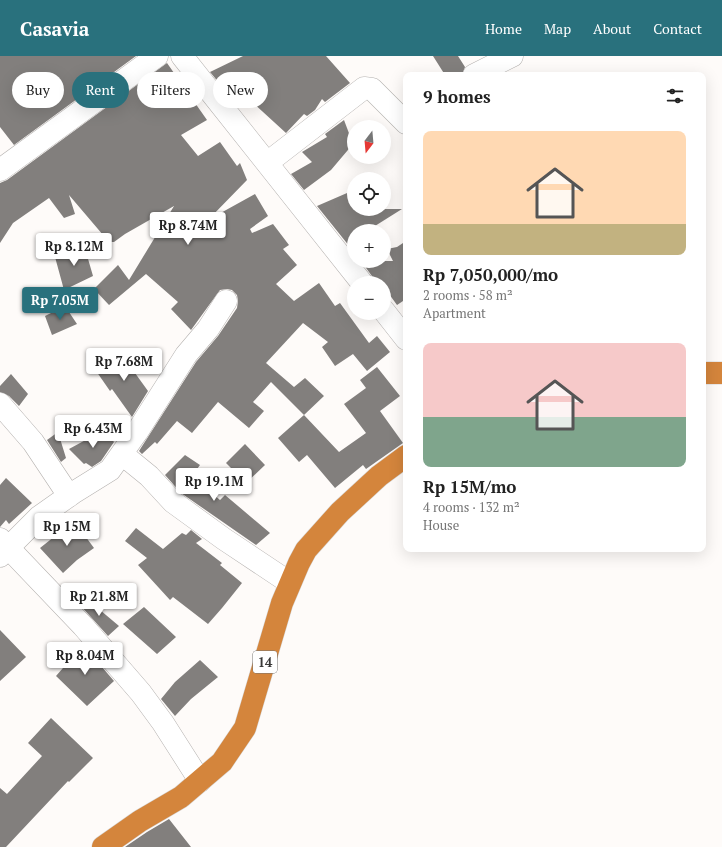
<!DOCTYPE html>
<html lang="en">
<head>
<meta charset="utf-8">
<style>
	body { margin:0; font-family:"PT Serif",serif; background:#f2f2f2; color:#222; height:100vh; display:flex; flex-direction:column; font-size:15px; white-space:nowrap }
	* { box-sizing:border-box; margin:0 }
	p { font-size:13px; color:#767676 }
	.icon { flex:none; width:22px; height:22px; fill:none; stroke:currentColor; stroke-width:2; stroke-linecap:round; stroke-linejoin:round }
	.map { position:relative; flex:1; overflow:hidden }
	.sheet { position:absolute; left:403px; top:16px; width:303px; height:480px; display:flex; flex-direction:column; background:#fff; border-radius:8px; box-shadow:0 4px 16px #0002 }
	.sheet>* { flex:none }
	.guide { position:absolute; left:12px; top:16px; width:331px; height:36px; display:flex; gap:8px }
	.needle { width:26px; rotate:196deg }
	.tools { position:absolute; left:347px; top:64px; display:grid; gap:8px }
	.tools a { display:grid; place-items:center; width:44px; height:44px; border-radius:50%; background:#fff; box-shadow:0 4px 16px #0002; font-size:20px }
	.price { position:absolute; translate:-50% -34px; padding:0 9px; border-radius:4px; background:#fff; color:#222; font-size:13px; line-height:26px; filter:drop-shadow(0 1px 2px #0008) }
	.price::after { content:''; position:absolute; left:50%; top:24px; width:12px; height:9px; margin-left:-6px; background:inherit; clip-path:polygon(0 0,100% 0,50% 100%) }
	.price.active { background:#29717d; color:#fff }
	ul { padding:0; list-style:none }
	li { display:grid; align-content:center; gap:8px; height:212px; padding:0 20px }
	li span { display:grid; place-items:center; height:124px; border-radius:8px; color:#555 }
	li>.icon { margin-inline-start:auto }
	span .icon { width:72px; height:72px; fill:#fffc; stroke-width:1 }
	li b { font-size:17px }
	h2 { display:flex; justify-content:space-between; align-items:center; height:48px; padding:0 20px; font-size:17px }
	.tag { padding:0 14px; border-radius:18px; background:#fff; box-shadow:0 4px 16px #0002; font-size:14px; line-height:36px }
	.tag.active { background:#29717d; color:#fff }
	header { display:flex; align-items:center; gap:24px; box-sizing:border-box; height:56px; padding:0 20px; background:#29717d; color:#fff }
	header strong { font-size:19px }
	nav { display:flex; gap:22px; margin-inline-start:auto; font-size:14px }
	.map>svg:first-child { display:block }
</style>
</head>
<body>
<header>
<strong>Casavia</strong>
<nav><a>Home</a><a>Map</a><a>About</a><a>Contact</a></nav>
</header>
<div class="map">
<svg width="722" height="791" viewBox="0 0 722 791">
	<rect width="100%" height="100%" fill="#fefbf9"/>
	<path fill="#827f7d" d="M0 0H136L14 89 0 71Z
		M243 0H326L350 27 325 46 322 43 315 54 307 60 304 58 286 77 230 26 225 31 223 27 220 28 210 16Z
		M433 0H458L465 11 462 19H445Z
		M167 7 207 64 181 79 198 100 220 86 237 110 240 107 247 124 208 164 255 138 268 160 250 173 252 177 273 168 289 189 283 193 297 209 276 228 294 245 319 227 335 250 340 247 369 287 377 280 390 296 367 315 353 298 335 310 322 291 328 286 303 267 266 307 294 331 305 322 324 340 304 359 271 326 253 346 264 355 249 372 218 346 192 377 177 365 157 388 155 386 142 398 139 395 196 306 218 280 237 252 238 245 237 239 232 234 227 233 220 234 191 274 171 253 178 246 146 218 109 249 94 233 118 209 129 224 174 150 125 178 114 186H109L69 139 75 158 64 162 49 142 13 167 0 187V127L7 124Z
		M344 64 353 88 331 114 304 134 291 118 312 106 302 96 327 81 325 78Z
		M354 134V153H402L367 175H354V196L317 150Z
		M406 185V243L397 249 384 231V227H377L361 205H393L387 193 397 191Z
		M84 189 93 220 64 234 55 201Z
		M65 250 77 268 52 279 45 260Z
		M128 299 139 314 135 317 148 335 132 361 112 333 110 335 94 312 107 303 113 310Z
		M377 311 400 340 380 355 403 387 366 413 363 409 335 432 307 399 299 406 278 382 304 359 339 396 366 377 344 348 366 332 360 324Z
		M11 318 28 338 19 350 9 340 0 336V330Z
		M104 374 114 386 101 405 92 411 86 407 84 408 69 393Z
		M58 376 66 402 61 406 47 384Z
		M245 388 265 409 246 427 226 407Z
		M185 399 200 409 192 420 220 444 225 439 270 477 256 489 181 437 165 419Z
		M6 422 32 447 9 468 6 464 0 471V429Z
		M74 465 94 492 77 504 63 517 40 492Z
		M136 472 163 493 182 477 186 479 191 474 202 483 196 487 222 507 220 509 242 527 222 552 208 568 173 541 170 544 138 509 147 502 125 485Z
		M87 543 119 570 108 580 79 548Z
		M144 551 176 581 157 598 123 568Z
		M0 574 26 601 0 625Z
		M83 589 114 625 87 650 56 620Z
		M200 604 218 621 191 643 175 660 161 643 175 626Z
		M51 662 93 702 69 726 68 725 6 791H0V732L7 738 42 700 28 687Z
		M169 763 191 791H125L147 776Z"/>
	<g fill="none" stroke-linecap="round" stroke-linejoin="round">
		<defs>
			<path id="minor" d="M182 0 362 227
				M474 19 512 0
				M267 107 364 32 372 33 406 67
				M0 114 157 0
				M384 255 406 283
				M0 348 33 386 69 440
				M122 398 149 420 173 446 224 483 290 527
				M0 483 83 570 141 637 163 667 200 725
				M0 500 39 461 73 437 110 414 137 376 186 299 208 273 226 245"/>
			<path id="highway" d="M703 317H722
				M103 791 140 765 181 741 222 706 245 672 282 547 299 507 306 494 340 456 379 420 406 400"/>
		</defs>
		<use href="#minor" stroke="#b4b1af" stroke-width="23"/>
		<use href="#highway" stroke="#d7d7d7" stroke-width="23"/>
		<use href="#minor" stroke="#fff" stroke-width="22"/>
		<use href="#highway" stroke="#d4853c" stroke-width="22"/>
	</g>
	<g text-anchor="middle" stroke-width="4" stroke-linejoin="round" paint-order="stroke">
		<rect fill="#fff" stroke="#747473" stroke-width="1" x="253" y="595" width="24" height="22" rx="3"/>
		<g font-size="13" font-weight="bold" fill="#393837">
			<text x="265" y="611">14</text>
		</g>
	</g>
</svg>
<div class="tools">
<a><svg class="needle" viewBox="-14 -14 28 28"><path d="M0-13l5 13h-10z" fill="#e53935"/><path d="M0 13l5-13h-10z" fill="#767676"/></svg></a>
<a><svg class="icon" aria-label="locate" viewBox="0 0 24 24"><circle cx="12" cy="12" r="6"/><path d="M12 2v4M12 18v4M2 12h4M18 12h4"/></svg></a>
<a>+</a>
<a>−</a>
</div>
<b class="price" style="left:188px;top:190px">Rp 8.74M</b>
<b class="price" style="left:74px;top:211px">Rp 8.12M</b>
<b class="price active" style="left:60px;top:265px">Rp 7.05M</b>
<b class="price" style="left:124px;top:326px">Rp 7.68M</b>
<b class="price" style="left:93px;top:393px">Rp 6.43M</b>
<b class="price" style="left:214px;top:446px">Rp 19.1M</b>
<b class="price" style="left:67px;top:491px">Rp 15M</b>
<b class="price" style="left:99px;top:561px">Rp 21.8M</b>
<b class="price" style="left:85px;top:620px">Rp 8.04M</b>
<div class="guide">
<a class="tag">Buy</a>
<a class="tag active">Rent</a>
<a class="tag">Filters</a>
<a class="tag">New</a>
</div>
<section class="sheet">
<h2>9 homes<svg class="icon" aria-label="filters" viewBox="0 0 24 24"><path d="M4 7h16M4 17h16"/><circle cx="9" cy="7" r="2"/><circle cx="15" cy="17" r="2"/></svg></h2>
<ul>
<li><span style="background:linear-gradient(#ffd9b3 75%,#c2b280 0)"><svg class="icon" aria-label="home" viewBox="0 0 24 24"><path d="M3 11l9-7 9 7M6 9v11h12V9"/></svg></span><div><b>Rp 7,050,000/mo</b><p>2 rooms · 58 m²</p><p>Apartment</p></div></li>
<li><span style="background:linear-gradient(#f6c9c9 60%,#7fa58c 0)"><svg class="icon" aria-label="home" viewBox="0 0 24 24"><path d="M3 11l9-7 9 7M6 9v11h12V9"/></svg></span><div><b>Rp 15M/mo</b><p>4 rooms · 132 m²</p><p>House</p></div></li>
</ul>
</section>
</div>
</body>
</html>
